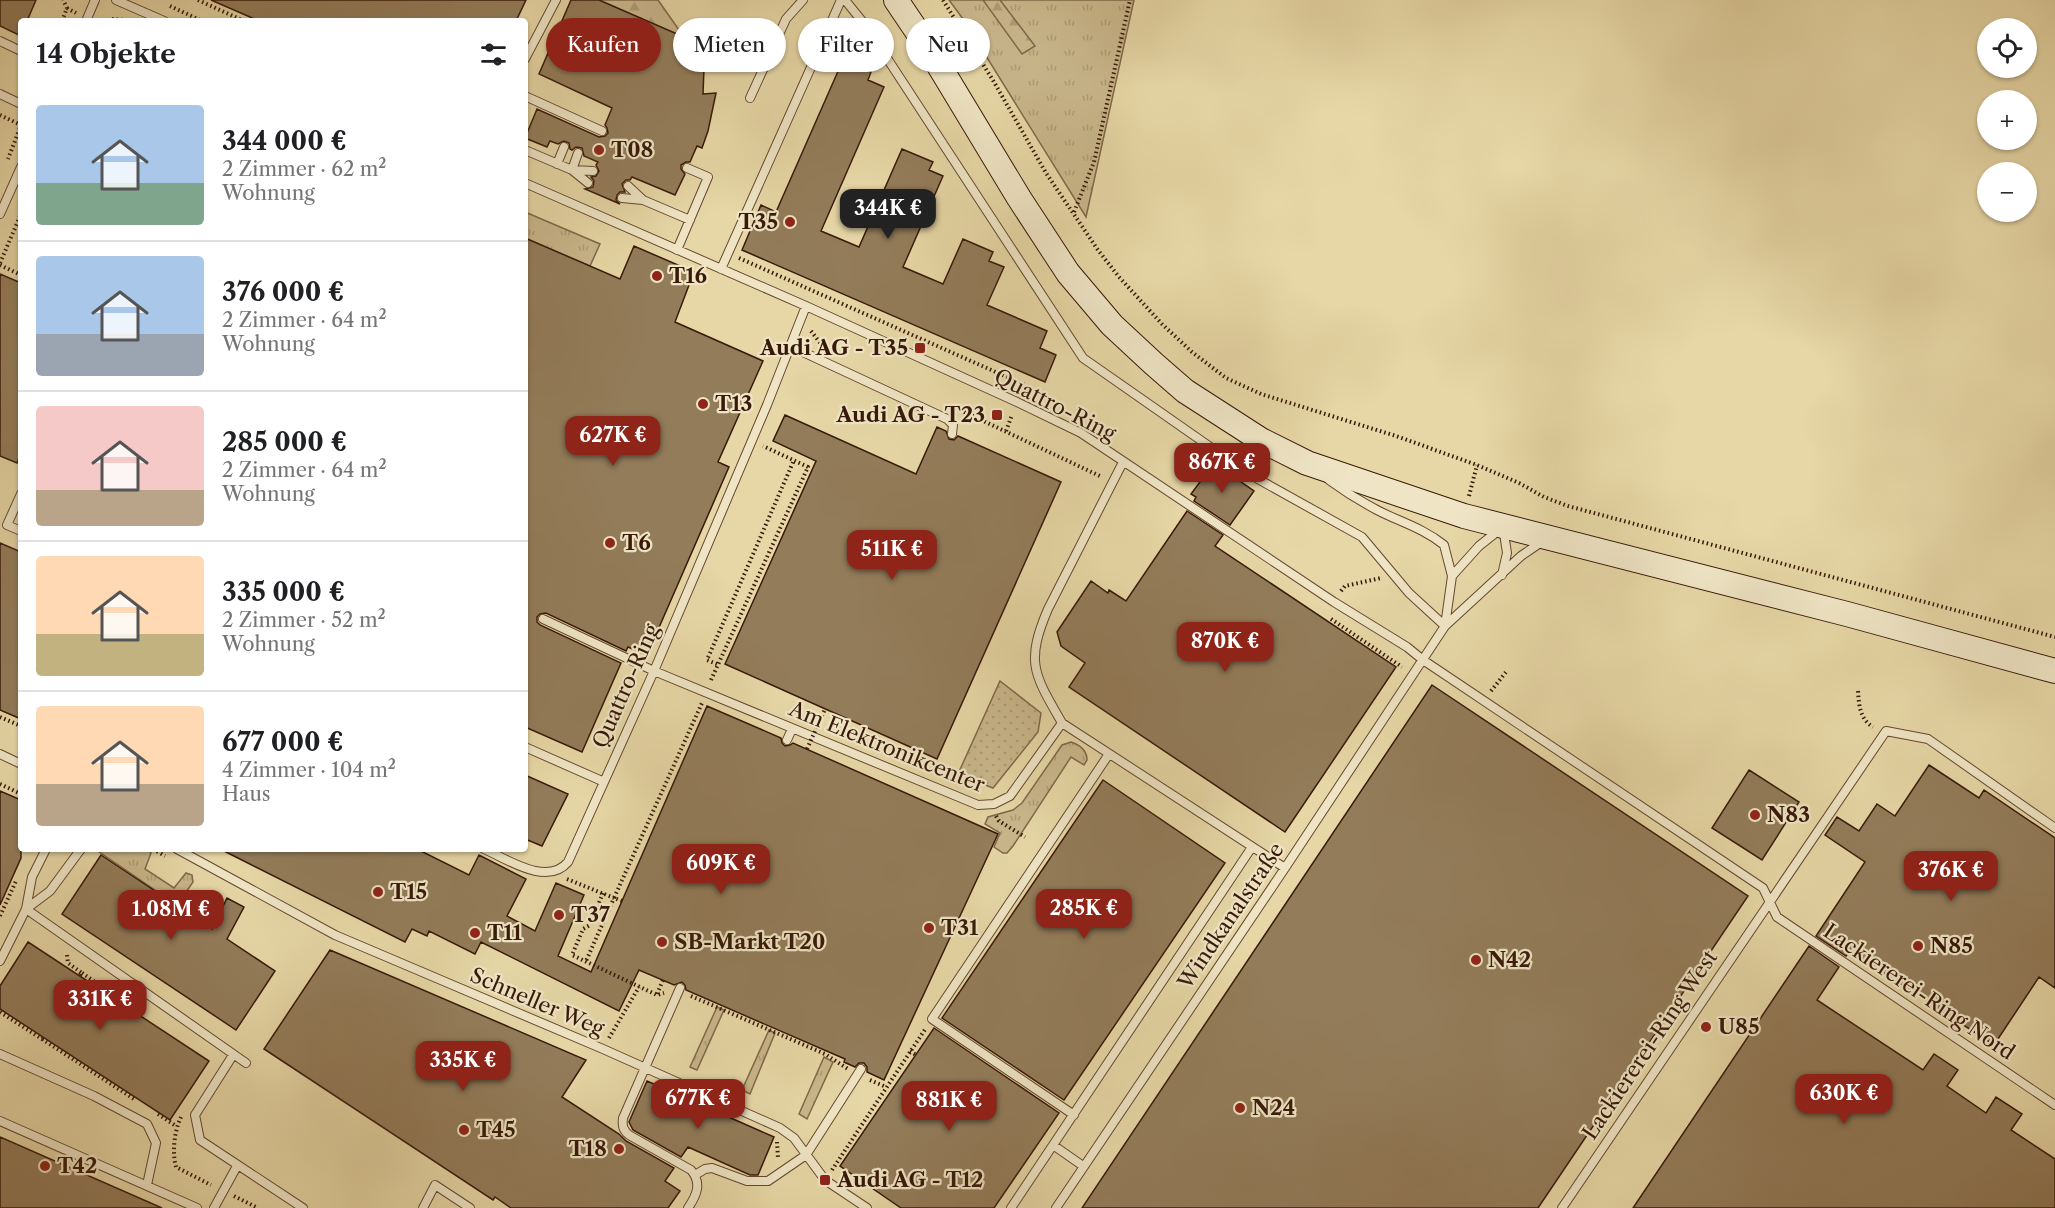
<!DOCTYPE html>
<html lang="de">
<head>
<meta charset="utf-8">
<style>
	body { margin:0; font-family:"Libre Caslon Text",serif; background:#f6f6f6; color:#202124; height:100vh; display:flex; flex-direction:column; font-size:22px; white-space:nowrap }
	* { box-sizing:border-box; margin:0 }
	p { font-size:20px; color:#757577 }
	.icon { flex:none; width:33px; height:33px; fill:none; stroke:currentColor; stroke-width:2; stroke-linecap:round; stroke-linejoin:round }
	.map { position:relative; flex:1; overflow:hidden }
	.panel { position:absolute; left:18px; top:18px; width:510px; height:834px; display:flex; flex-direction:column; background:#fff; border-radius:6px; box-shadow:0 2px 4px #0004 }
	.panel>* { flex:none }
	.guide { position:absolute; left:546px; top:18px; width:570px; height:54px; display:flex; gap:12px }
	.tools { position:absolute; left:1977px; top:18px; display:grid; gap:12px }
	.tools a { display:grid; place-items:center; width:60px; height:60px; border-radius:50%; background:#fff; box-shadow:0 2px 4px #0004; font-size:30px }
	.price { position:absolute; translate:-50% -51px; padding:0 14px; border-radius:12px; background:#8f2418; color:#fff; font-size:20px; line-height:39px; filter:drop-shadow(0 2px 3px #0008) }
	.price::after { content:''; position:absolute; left:50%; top:36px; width:18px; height:14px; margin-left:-9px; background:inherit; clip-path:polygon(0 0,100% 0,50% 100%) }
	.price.selected { background:#222; color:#fff }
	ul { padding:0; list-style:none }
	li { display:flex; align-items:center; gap:18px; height:150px; padding:0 18px }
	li+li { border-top:2px solid #e0e0e0 }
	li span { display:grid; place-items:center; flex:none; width:168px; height:120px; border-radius:6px; color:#555 }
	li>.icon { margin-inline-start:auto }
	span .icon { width:72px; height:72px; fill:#fffc; stroke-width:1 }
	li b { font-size:26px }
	h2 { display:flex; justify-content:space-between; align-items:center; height:72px; padding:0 18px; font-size:26px }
	.chip { padding:0 21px; border-radius:27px; background:#fff; box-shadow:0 2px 4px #0004; font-size:21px; line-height:54px }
	.chip.selected { background:#8f2418; color:#fff }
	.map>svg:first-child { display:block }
</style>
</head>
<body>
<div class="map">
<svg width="2055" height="1208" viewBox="0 0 2055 1208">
	<defs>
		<pattern id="grass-tufts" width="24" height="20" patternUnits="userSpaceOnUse" patternTransform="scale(1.5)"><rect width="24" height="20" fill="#c9b78b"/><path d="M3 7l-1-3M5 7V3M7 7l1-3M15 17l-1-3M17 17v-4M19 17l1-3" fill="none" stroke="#ad9d76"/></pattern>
		<pattern id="forest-firs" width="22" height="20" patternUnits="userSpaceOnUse" patternTransform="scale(1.5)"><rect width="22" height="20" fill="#c9b78b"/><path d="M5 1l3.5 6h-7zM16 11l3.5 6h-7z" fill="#ad9d76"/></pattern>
		<pattern id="park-dots" width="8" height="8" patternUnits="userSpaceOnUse" patternTransform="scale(1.5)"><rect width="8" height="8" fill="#c9b78b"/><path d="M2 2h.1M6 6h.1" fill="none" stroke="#ad9d76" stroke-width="1.8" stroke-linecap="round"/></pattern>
	</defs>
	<rect width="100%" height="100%" fill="#e7d7a6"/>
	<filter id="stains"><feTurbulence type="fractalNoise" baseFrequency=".00333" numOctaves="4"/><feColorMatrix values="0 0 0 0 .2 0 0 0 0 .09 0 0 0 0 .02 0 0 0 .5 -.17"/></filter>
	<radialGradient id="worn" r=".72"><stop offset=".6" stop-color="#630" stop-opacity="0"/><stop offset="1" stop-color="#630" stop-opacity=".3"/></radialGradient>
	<path fill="url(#grass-tufts)" stroke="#80684a" stroke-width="1.5" d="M949 0H1134L1086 217 963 19Z
		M525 212 600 244 590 266 525 238Z
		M1071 742C1080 745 1087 750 1087 760L1084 765 1071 757 1013 846 1007 853H1003L994 847 1000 833 985 824 988 817 1013 810 1022 803 1062 745Z
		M95 849H147L151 853 145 869 174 888 186 873 192 875 193 882 177 905Z
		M717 1007 724 1010 697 1070 690 1067Z
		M769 1030 775 1033 750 1094 742 1090Z
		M824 1057 833 1062 807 1119 799 1114Z"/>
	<path fill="url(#forest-firs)" stroke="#80684a" stroke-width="1.5" d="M599 0H658L684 37Z
		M983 0H1000L1035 46 1022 54Z"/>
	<path fill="url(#park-dots)" stroke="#80684a" stroke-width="1.5" d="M1000 681 1041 713 1038 732 993 788 958 774Z"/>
	<path fill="#937c5a" stroke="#381908" stroke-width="1.5" d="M0 0H36L27 21H21V36L0 26Z
		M211 0H526L516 21H259Z
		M571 0H599L684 37 704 68 703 94 716 93 708 131 702 148 697 146 690 162H686L681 165V169L685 174 675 195 632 177 630 180H626L622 184 625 192H620L617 195 616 200 620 204 585 189 593 187 594 181 591 177 596 176 599 171 596 165 598 162 584 156 582 148 576 147 572 150 570 149 569 143 564 141 558 144 550 141 547 147 525 138 537 109 599 137 605 136 608 133 607 128 605 125 612 108 539 74Z
		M843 60 871 72 868 80 884 87 821 231 859 247 902 149 933 162 929 170 943 176 903 267 943 284 963 239 993 252 989 261 1004 267 987 305 1047 331 1040 348 1056 355 1045 382 742 250 761 205 776 212Z
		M525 238 620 279 634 246 694 272 675 322 763 361 718 462 729 467 647 655 628 647 626 651 546 613 540 614 537 617V622L540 625 621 663 582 752 525 727Z
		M0 274 21 283V453L17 463 0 456Z
		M785 415 916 474 937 427 946 431 949 439 954 440 958 436 1061 482 937 759 725 664 816 461 773 441Z
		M1214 463 1254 491 1230 525 1194 501 1196 497 1191 494Z
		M1187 511 1223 535 1215 546 1396 667 1285 832 1069 687 1085 663 1061 646 1057 632 1091 581 1108 593 1109 590 1126 601Z
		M0 543 21 552V719L0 710Z
		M1432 685 1748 896 1538 1208H1082Z
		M707 706 781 738 782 743 785 746 790 745 793 743 998 834 884 1080 867 1072V1067L864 1063H859L855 1067 844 1062 845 1059 686 990 685 985 682 982 674 985 639 970 619 1011 481 942 475 954 429 931 427 936 412 929 405 942 220 849H417L469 875 479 855 526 879 507 916 535 931 556 883 584 895 558 956 591 972Z
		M1929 765 1979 798 1984 790 2055 838V988L2039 977 1994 1045 1850 951 1846 956 1816 936 1865 862 1825 835 1837 817 1859 831 1877 804 1895 816Z
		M1749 770 1799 802 1762 860 1712 828Z
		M525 775 568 794 542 846 525 839Z
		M1103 780 1225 863 1064 1100 942 1018Z
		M0 791 21 800V858L0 905Z
		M101 855 212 929 227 898 244 907 227 939 275 971 236 1030 62 914Z
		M28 942 209 1061 170 1120 0 1009V986Z
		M1809 946 1839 967 1817 1000 1923 1070 1934 1054 1958 1070 1947 1086 1986 1113 1996 1097 2022 1114 2011 1130 2055 1159V1208H1633Z
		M330 950 586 1060 562 1097 619 1134 626 1141 674 1168 665 1181 680 1191 668 1208H511L495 1197 493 1200 264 1049Z
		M934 1028 1059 1113 994 1208H901L840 1166Z
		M647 1081 774 1137 758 1175H750L688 1147 681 1157 633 1130 629 1122Z
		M0 1137 162 1208H0Z"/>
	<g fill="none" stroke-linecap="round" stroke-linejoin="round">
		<defs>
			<path id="lane" d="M116 0 164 21
				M845 0 866 26 1083 358 1249 474 1362 537 1409 593 1445 626
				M86 21 95 0
				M0 41 21 51
				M525 59 556 0
				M0 94 21 104
				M525 96 602 131
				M750 98 786 19 803 0
				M525 150 572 170 588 183
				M557 164 564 147
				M572 170 593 171
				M572 170 578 153
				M525 183 806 306 1017 402 1081 433 1334 602 1407 647 1423 660 1763 888 1777 917 2055 1105
				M628 186 643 200
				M622 198 643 200 690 220
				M0 214 21 167
				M677 250 708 177 687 168
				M721 269 841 0
				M790 346 947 419 953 425 952 434
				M1329 480C1344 491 1360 501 1377 510 1400 522 1423 528 1444 545L1452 576 1445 626
				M21 494 7 525 21 531
				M1452 576 1479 546 1503 527 1507 553 1502 575
				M543 619 654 671 978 805 994 804 1010 796 1062 723 1285 868
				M1062 723C1034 674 1025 663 1048 609L1123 462
				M787 740 792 729
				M525 747 602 781
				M0 754 21 764
				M177 849 335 935 603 1049 780 1128 794 1138 825 1180 867 1208
				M484 849C507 859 547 887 568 862L654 671 767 405 806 306
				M26 909 246 1063
				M26 909 50 891 81 849
				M0 961 26 909 32 877 46 849
				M680 988 623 1118C622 1126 623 1130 629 1135L691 1170C702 1183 697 1195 688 1208
				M0 1054 94 1096 147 1124 156 1143 147 1185
				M233 1055 195 1115 200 1140 303 1208
				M1074 1115 932 1019 1109 754
				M0 1121 197 1208
				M1053 1145 1083 1166
				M695 1175 705 1169 712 1168 747 1181H768L806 1155 861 1069
				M214 1208 237 1166
				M423 1208 435 1185 470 1208
				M1011 1208 1252 847
				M1056 1208 1285 868 1445 626 1521 556 1543 541
				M1562 1208 1886 731 1928 739 2055 828"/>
			<path id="secondary" d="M896 0 929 49 1019 198 1068 273 1112 325 1154 364 1185 391 1261 440 1307 463 1464 516 1847 614 2055 671"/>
		</defs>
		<use href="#lane" stroke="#644830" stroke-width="10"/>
		<use href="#secondary" stroke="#381908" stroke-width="26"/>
		<path stroke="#381908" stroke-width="4" stroke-dasharray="1.5 3" stroke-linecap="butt" d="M198 0 244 21
			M943 0 994 82 1046 173 1098 250 1119 277 1162 324 1192 352 1226 378 1261 394 1396 436 1477 465 1519 483 1544 497 1568 506 2055 637
			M170 6 202 21
			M67 8 76 13
			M62 21 67 8 63 0
			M108 21 112 19 125 20
			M0 115 21 125 8 159
			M1074 212 1094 162 1130 0
			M739 258 1025 385 1022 392
			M0 263 21 214
			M0 265 21 275
			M811 331 821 344
			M960 410 1102 477
			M1006 431 1012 415
			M1469 496 1477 465
			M1341 591 1345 586 1381 578
			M1331 619 1402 667
			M717 664 707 660 794 460
			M711 680 808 467 763 446
			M1491 691 1506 672
			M1858 691C1859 706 1860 719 1873 727
			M0 717 21 726
			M0 784 21 794
			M996 816 999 821 1025 837
			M153 849 165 856
			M567 879 614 898 586 961
			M603 893 590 925 583 929 572 955 657 995 664 993
			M622 901 614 898 702 703
			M0 916 16 881
			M67 955 68 963 82 973 79 976
			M82 973 95 982H104
			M657 994 663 980
			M691 996 825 1054 848 1069
			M0 1012 42 1039 43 1038
			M609 1038 639 987
			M42 1039 134 1099
			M910 1051 916 1055
			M870 1080 886 1087
			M158 1114 176 1126
			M181 1117C174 1132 172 1152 176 1167L211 1185
			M777 1142 778 1158
			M832 1170 926 1028
			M234 1196 258 1208"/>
		<use href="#lane" stroke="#efe5c5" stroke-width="8"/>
		<use href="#secondary" stroke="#efe5c5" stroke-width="24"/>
		<path stroke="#381908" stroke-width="4" stroke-dasharray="1.5 3" stroke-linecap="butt" d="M807 749 825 709"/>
	</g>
	<g fill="#8f2418" stroke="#efe5c5" stroke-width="2">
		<circle cx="599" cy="150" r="6"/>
		<circle cx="790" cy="222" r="6"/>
		<circle cx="657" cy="276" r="6"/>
		<rect x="914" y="342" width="12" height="12" rx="3"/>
		<circle cx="703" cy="404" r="6"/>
		<rect x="991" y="409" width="12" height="12" rx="3"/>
		<circle cx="610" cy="543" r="6"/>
		<circle cx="1755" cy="815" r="6"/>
		<circle cx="378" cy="892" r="6"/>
		<circle cx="559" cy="915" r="6"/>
		<circle cx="929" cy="928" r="6"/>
		<circle cx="475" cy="933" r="6"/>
		<circle cx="662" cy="942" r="6"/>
		<circle cx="1918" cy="946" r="6"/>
		<circle cx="1476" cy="960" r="6"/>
		<circle cx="1706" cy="1027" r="6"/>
		<circle cx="1240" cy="1108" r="6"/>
		<circle cx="464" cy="1130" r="6"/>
		<circle cx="619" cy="1149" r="6"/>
		<circle cx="45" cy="1166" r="6"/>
		<rect x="819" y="1174" width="12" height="12" rx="3"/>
	</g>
	<g text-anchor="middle" stroke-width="4.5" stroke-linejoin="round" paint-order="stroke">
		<g font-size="21" font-weight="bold" fill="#381908" stroke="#efe5c5" text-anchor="start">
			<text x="611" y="157">T08</text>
			<text x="778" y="229" text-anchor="end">T35</text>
			<text x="669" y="283">T16</text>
			<text x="908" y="355" text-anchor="end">Audi AG - T35</text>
			<text x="715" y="411">T13</text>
			<text x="985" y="422" text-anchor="end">Audi AG - T23</text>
			<text x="622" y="550">T6</text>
			<text x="1767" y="822">N83</text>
			<text x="390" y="899">T15</text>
			<text x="571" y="922">T37</text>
			<text x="941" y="935">T31</text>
			<text x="487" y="940">T11</text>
			<text x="674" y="949">SB-Markt T20</text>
			<text x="1930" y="953">N85</text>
			<text x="1488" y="967">N42</text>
			<text x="1718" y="1034">U85</text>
			<text x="1252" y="1115">N24</text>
			<text x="476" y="1137">T45</text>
			<text x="607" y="1156" text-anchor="end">T18</text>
			<text x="57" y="1173">T42</text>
			<text x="837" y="1187">Audi AG - T12</text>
		</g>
		<g font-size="21" fill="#381908" stroke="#efe5c5">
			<text transform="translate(1055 405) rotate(27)" y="7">Quattro-Ring</text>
			<text transform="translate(626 686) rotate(-66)" y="7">Quattro-Ring</text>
			<text transform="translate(887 747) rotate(22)" y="7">Am Elektronikcenter</text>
			<text transform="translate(1231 916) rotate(-56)" y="7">Windkanalstraße</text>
			<text transform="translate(1919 992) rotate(34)" y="7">Lackiererei-Ring Nord</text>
			<text transform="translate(537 1002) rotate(23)" y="7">Schneller Weg</text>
			<text transform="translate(1650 1045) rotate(-56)" y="7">Lackiererei-Ring West</text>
		</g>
	</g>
	<rect width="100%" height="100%" filter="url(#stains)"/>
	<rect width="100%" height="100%" fill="url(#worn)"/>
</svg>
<div class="tools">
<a><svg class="icon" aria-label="locate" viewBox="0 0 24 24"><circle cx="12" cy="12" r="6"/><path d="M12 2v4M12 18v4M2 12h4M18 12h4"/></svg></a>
<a>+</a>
<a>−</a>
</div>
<b class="price selected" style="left:888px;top:240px">344K €</b>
<b class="price" style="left:613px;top:467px">627K €</b>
<b class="price" style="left:1222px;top:494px">867K €</b>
<b class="price" style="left:892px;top:581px">511K €</b>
<b class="price" style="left:1225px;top:673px">870K €</b>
<b class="price" style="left:721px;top:895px">609K €</b>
<b class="price" style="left:1951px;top:902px">376K €</b>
<b class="price" style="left:1084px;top:940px">285K €</b>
<b class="price" style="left:171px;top:941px">1.08M €</b>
<b class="price" style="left:100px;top:1031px">331K €</b>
<b class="price" style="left:463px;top:1092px">335K €</b>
<b class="price" style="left:1844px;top:1125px">630K €</b>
<b class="price" style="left:698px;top:1130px">677K €</b>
<b class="price" style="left:949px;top:1132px">881K €</b>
<div class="guide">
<a class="chip selected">Kaufen</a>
<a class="chip">Mieten</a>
<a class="chip">Filter</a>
<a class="chip">Neu</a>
</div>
<section class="panel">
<h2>14 Objekte<svg class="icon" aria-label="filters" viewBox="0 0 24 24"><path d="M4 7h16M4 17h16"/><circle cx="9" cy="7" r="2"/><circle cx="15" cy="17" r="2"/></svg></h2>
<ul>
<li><span style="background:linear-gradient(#a9c7e8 65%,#7fa58c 0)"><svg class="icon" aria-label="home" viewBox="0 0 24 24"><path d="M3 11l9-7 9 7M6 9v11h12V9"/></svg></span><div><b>344 000 €</b><p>2 Zimmer · 62 m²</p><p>Wohnung</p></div></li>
<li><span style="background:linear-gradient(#a9c7e8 65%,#9aa5b1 0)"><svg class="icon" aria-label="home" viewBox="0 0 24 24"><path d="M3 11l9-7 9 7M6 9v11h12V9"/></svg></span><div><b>376 000 €</b><p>2 Zimmer · 64 m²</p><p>Wohnung</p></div></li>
<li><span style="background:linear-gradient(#f6c9c9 70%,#b9a48a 0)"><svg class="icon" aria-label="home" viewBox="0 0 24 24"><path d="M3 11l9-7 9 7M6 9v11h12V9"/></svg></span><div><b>285 000 €</b><p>2 Zimmer · 64 m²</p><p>Wohnung</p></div></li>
<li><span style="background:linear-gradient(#ffd9b3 65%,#c2b280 0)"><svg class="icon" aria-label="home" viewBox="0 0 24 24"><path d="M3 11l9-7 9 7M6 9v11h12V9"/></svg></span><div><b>335 000 €</b><p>2 Zimmer · 52 m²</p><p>Wohnung</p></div></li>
<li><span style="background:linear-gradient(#ffd9b3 65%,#b9a48a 0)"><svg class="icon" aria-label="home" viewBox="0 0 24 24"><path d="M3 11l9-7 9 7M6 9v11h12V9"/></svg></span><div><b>677 000 €</b><p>4 Zimmer · 104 m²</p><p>Haus</p></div></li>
</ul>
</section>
</div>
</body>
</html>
